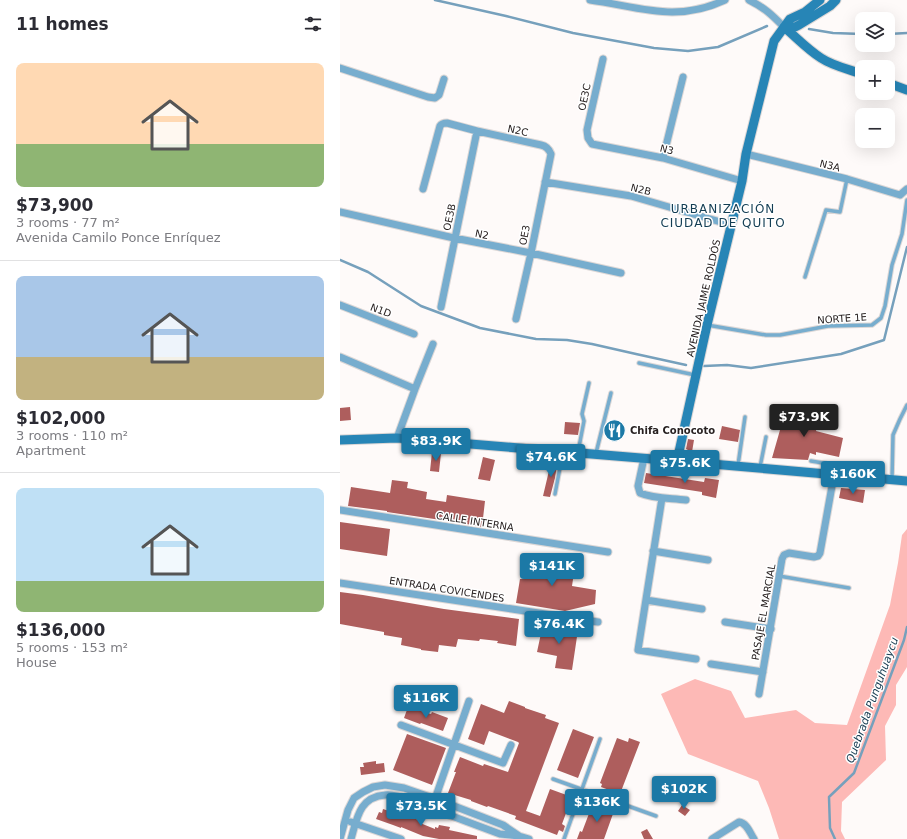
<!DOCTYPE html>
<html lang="en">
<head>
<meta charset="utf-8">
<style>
	body { margin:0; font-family:"DejaVu Sans",sans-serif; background:#f2f2f3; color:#2b2b33; height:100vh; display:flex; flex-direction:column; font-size:15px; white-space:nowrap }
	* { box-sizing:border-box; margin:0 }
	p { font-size:13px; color:#7c7c81 }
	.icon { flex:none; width:22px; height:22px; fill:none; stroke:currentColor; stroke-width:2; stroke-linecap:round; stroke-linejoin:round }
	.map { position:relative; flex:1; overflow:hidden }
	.details { display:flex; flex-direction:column; background:#fff; width:340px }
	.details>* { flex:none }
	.fabs { position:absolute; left:515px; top:12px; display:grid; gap:8px }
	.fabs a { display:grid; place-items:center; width:40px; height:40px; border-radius:8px; background:#fff; box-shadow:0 4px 16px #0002; font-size:20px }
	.price { position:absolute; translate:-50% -34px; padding:0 9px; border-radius:4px; background:#1c79a6; color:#fff; font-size:13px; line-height:26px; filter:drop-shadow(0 1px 2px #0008) }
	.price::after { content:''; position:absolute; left:50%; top:24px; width:12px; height:9px; margin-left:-6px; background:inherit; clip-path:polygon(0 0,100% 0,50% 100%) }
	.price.selected { background:#222; color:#fff }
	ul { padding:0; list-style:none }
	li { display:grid; align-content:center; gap:8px; height:212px; padding:0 16px }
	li+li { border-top:1px solid #e1e1e2 }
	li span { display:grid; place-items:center; height:124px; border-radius:8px; color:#555 }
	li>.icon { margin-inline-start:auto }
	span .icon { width:72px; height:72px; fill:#fffc; stroke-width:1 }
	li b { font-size:17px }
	h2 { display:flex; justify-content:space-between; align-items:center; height:48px; padding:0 16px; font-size:17px }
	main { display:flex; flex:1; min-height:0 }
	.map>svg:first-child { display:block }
</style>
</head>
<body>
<main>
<section class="details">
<h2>11 homes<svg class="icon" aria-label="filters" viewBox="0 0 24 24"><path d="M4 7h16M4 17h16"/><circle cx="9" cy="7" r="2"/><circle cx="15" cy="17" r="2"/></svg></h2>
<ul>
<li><span style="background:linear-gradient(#ffd9b3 65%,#8fb573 0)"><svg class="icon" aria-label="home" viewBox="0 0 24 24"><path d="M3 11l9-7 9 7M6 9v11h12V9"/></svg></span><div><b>$73,900</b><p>3 rooms · 77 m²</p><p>Avenida Camilo Ponce Enríquez</p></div></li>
<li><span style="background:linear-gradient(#a9c7e8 65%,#c2b280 0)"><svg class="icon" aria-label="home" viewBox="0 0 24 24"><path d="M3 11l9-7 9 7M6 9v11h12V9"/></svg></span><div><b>$102,000</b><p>3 rooms · 110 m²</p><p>Apartment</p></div></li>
<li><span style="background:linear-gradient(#bfe0f5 75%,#8fb573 0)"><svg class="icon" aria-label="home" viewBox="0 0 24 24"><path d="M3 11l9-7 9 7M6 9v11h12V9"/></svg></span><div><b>$136,000</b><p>5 rooms · 153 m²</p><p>House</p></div></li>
</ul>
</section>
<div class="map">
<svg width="567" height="839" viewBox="0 0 567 839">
	<rect width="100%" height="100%" fill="#fefaf9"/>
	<path fill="#fdb9b6" d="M567 529V667L556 685V705L545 726 546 760 502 802 501 831 505 839H439L429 808 418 781 348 754 321 694 355 679 391 691 405 718 456 710 475 723 507 725 550 605 558 563 562 535Z"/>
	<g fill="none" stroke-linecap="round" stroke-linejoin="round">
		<path stroke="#76a0bc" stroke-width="2.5" d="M95 0 166 16 233 33 314 48 348 51 378 47 427 26
			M469 29 493 33 522 34
			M548 34 567 33
			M0 260 28 272 81 306 140 328 196 339 227 340 252 344 296 354 346 365
			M364 366 387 365 411 368 501 354 544 340 567 247
			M495 839 490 828 489 797 514 773 564 640 567 627"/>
	</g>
	<path fill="#ae5e5d" d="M10 407 11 420 0 421V408Z
		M446 409 479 416 476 431 503 438 499 457 476 452V455L470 453 468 460 432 458Z
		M271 421 284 424 280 439 267 436Z
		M225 422 240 423 238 435 224 434Z
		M382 426 400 430 398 442 379 439Z
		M348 439 354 440 352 452 346 449Z
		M92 452 101 453 99 472 90 471Z
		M143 457 155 460 150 481 138 479Z
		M212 458 218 459 215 478 210 497 203 496Z
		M306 473 364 482 365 478 379 480 376 498 362 495V492L304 483Z
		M52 480 68 482 67 488 87 492 86 499 106 502 107 495 145 501 142 527 101 519V520L47 512V511L8 506 11 487 50 493Z
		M501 488 525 490 523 503 499 498Z
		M0 522 50 529 47 556 0 549Z
		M187 558 235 566 232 586 256 590 255 604 225 611 176 603 180 579H184Z
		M0 592 23 595 104 609 179 619 176 646 157 643 158 641 140 639 139 641 118 639 116 647 99 645 98 652 81 650V649L61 645 62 638 44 635V632L0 624Z
		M203 624 238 630 232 670 215 668 217 656 197 652Z
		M169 701 185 707V708L206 715 205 718 219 723 186 811 200 816 210 789 232 797 222 824 225 826 223 832 219 830 217 835 175 819 176 816 148 806 147 807 131 801V800L108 793 116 772H114L120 757 143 766 144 764 168 772 179 743 178 742 149 731 144 745 128 739 141 704 164 713Z
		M68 707 91 714 92 712 108 718 103 731 81 723 80 724 64 718Z
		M233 729 254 737 238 778 217 770Z
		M67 734 106 748 92 785 53 770Z
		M277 738 288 742 289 738 300 742 280 794 261 787 262 784 260 783Z
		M36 761V764L44 763 45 772 21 775 20 767H24L23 763Z
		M253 803 274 811 264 839H237L240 831 242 832Z
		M342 805 350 810 345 816 338 811Z
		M43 809 52 812 53 810 61 813 81 821 80 823 95 829V827L98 828 99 825 110 827 109 830 137 836V839H99L83 836 61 827V828L53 825 36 819 39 812 42 813Z
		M307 829 313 839H304L301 832Z"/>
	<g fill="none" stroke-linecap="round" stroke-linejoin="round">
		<defs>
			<path id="lane" d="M465 277 486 210 500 212 507 179
				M367 325 426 335H440L488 326 532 325 541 318 545 306 552 265 562 234 567 200
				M299 363 355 375
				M238 452 244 421 242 414 249 383
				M256 453 271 393
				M471 461 489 464 488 473
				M398 465 405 417
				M420 467 426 437
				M552 479 553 435 560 419 567 405
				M215 494 223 452
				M439 576 509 588
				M213 779 316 816
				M224 839 260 739"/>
			<path id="street" d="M250 0C300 7 336 23 385 0
				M409 0C425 8 432 15 444 27
				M263 59 247 130 248 138 252 144 323 158 402 181
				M0 68 88 97 95 98 99 95 104 79
				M406 154 507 179 560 195 567 189
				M323 158 343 77
				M205 182 291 196 391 225
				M83 189 100 126C102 123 104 123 107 123L137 131 201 145C206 146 209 149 211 154L191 253 176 319
				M0 212 114 238 191 253 281 273
				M0 305 74 334
				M101 307 137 131
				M0 357 75 389
				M57 438 75 389 93 344
				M304 458 298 486 300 493C314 499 331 498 346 500
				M322 498 298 650 356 659
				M0 510 268 552
				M313 551 368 560
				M0 583 258 622
				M306 600 362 609
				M385 622 431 629
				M371 664 423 672
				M419 694 442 559 444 555 449 553 474 557 478 556 480 553 494 475
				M61 725 163 763 171 745
				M94 802 129 701
				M11 822 61 839
				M0 839 8 810 14 798 23 792 33 787 45 785 64 788 96 799 163 825 179 836
				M11 839C17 819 19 797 45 795 50 794 56 796 61 797L160 834 179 836 189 839
				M372 839 399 822C407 823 410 833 414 839"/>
			<path id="secondary" d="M444 27C456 37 467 49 481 58 493 66 508 69 522 74
				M444 27H455L459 25 490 6 496 0
				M548 83 567 90
				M0 440 57 438 337 461 567 481
				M337 461 367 325 402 181 406 154 434 41 450 19 465 12 480 0"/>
		</defs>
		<use href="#lane" stroke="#dcd7d6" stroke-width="5.5"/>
		<use href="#street" stroke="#dcd7d6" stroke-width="9"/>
		<use href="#secondary" stroke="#dcd7d6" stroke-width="11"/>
		<use href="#lane" stroke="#77adce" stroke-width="3.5"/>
		<use href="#street" stroke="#77adce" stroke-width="7"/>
		<use href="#secondary" stroke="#2785b6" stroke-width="9"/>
	</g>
	<defs>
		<symbol id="restaurant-disc" viewBox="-11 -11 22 22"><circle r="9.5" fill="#1c79a6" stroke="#fff"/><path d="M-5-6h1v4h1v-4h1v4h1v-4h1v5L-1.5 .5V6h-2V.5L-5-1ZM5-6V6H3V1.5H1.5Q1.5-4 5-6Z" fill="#fff"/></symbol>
	</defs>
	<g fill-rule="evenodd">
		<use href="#restaurant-disc" x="262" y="418" width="25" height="25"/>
	</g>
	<g text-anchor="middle" stroke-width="3" stroke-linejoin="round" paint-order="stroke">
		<g font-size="10" fill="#282121" stroke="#fff">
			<text transform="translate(244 97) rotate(-78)" y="4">OE3C</text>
			<text transform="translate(178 130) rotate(12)" y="4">N2C</text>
			<text transform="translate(327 149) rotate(14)" y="4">N3</text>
			<text transform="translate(490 165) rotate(14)" y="4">N3A</text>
			<text transform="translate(301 189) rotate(14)" y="4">N2B</text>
			<text transform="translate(109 217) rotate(-78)" y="4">OE3B</text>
			<text transform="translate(142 234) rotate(11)" y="4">N2</text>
			<text transform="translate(184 235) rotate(-79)" y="4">OE3</text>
			<text transform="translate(363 298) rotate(-77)" y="4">AVENIDA JAIME ROLDÓS</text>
			<text transform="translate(41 310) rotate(21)" y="4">N1D</text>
			<text transform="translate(502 318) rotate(-4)" y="4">NORTE 1E</text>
			<text transform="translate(135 521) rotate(9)" y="4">CALLE INTERNA</text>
			<text transform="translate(107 589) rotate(9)" y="4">ENTRADA COVICENDES</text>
			<text transform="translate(423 612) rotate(-80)" y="4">PASAJE EL MARCIAL</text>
		</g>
		<g font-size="10" font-weight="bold" fill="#282121" stroke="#fff" text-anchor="start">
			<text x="290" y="434">Chifa Conocoto</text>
		</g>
		<g font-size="11" font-style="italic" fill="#1e4156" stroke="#fff">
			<text transform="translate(532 700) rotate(-70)" y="4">Quebrada Punguhuaycu</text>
		</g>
		<g font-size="12" letter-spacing="1" fill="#133d53" stroke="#fff">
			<text x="383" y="213">URBANIZACIÓN<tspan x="383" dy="14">CIUDAD DE QUITO</tspan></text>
		</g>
	</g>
</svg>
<div class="fabs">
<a><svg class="icon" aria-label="layers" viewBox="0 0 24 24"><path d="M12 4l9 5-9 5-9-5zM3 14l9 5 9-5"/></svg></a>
<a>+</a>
<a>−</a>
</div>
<b class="price selected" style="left:464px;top:438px">$73.9K</b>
<b class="price" style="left:96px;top:462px">$83.9K</b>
<b class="price" style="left:211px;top:478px">$74.6K</b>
<b class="price" style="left:345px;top:484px">$75.6K</b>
<b class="price" style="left:513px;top:495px">$160K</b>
<b class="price" style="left:212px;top:587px">$141K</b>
<b class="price" style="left:219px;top:645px">$76.4K</b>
<b class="price" style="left:86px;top:719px">$116K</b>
<b class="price" style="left:344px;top:810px">$102K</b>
<b class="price" style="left:257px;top:823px">$136K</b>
<b class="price" style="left:81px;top:827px">$73.5K</b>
</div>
</main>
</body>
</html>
